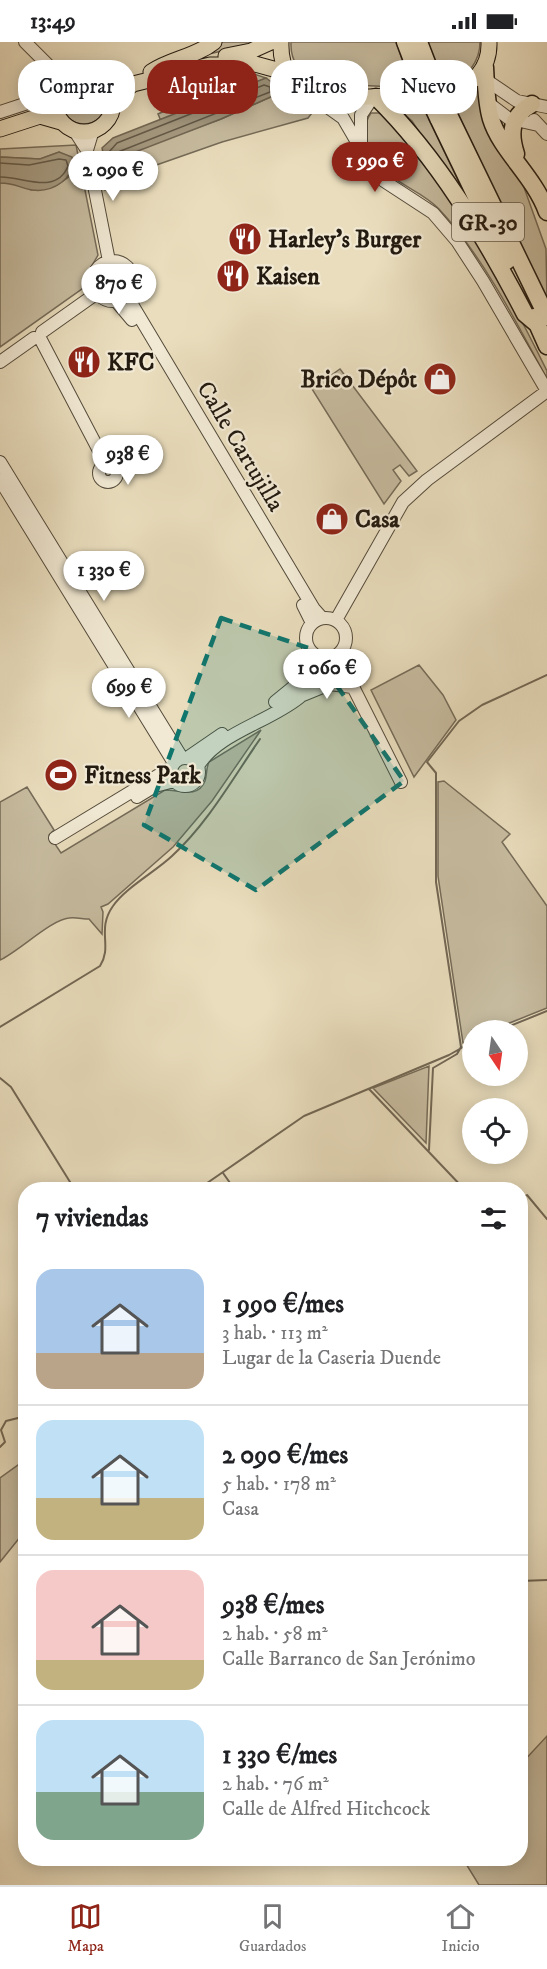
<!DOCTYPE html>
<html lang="es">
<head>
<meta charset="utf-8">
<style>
	body { margin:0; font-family:"IM FELL DW Pica",serif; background:#f6f6f6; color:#202124; height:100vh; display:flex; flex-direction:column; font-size:22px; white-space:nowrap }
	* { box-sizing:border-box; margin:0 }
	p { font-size:20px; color:#757577 }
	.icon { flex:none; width:33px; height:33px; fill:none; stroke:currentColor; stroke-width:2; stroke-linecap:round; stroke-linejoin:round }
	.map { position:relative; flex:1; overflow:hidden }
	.sheet { position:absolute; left:18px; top:1140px; width:510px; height:684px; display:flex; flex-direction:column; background:#fff; border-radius:24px; box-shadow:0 3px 15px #0003 }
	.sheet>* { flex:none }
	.banner { position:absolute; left:18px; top:18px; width:512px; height:54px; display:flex; gap:12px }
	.needle { width:39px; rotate:167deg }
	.tools { position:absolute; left:462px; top:978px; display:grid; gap:12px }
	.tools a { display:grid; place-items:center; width:66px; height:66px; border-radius:50%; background:#fff; box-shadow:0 3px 15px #0003; font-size:30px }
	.price { position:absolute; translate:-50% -51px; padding:0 14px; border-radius:21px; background:#fff; color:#222; font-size:20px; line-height:39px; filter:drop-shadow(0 2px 3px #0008) }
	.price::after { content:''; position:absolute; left:50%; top:36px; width:18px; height:14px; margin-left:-9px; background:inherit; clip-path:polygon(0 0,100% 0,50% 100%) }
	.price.current { background:#8f2418; color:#fff }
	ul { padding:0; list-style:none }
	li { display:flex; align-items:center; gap:18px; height:150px; padding:0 18px }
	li+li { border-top:2px solid #e0e0e0 }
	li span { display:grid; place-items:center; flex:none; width:168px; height:120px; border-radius:18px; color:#555 }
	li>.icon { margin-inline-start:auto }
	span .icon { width:72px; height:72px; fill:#fffc; stroke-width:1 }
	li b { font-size:26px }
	h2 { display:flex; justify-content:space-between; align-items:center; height:72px; padding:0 18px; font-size:26px }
	.pill { padding:0 21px; border-radius:24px; background:#fff; box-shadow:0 3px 15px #0003; font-size:21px; line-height:54px }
	.pill.current { background:#8f2418; color:#fff }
	.status { display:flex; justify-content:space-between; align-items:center; height:42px; padding:0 30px; background:#fff; direction:ltr }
	.status svg { height:16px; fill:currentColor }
	.dock { display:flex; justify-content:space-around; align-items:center; height:84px; border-top:2px solid #e0e0e0; background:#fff; font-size:16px; color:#757577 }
	.dock a { display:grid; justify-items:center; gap:3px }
	.dock .current { color:#8f2418 }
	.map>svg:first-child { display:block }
</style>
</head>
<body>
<div class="status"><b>13:49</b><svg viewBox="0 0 49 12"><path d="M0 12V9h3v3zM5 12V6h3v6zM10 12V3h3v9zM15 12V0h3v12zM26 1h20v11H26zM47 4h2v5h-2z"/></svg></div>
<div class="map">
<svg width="547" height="1843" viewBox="0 0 547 1843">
	<rect width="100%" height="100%" fill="#e9ddbd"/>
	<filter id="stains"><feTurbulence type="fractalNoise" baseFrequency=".00333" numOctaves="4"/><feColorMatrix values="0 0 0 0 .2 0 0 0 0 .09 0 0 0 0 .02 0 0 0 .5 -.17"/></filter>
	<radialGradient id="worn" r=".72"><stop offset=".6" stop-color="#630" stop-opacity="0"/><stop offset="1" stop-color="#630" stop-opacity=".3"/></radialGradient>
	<path fill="#c7bca0" stroke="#756b58" stroke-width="1.5" d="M221 0H260L213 11Z
		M291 0H396L412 46 318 41C301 33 290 20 291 0Z
		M427 0H480C480 22 465 36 446 45Z
		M251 31 266 36 161 79 158 72Z
		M62 60a22 22 0 1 1 44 0a22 22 0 1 1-44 0Z
		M476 47H480L521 137 546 207 547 259 452 59Z
		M284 49 315 67 308 76 222 100 145 127 105 148 99 121 221 77Z
		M420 59 480 184 412 79 391 60Z
		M371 71H379C401 83 414 107 429 128 477 194 511 256 547 329V337C517 281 482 213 439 167 419 146 388 141 373 114 365 101 362 83 371 71Z
		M76 103 98 213 86 234V244L0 305V141H16L31 148 57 143 70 134 74 125 59 110 40 117 0 115V107Z
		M99 239a15 15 0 1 1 30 0a15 15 0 1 1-30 0Z
		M340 327 417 429 409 434 400 423 393 428 401 439 384 462 312 347Z
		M419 623 443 653 456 678 414 735 371 648Z
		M261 688 212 759 173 805 108 862 101 865 103 870 102 892 89 877C83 877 75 875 69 876 52 877 18 910 0 918V760L27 745 54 788 49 793 61 811 165 748C179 748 198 757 205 739 207 733 206 726 209 720Z
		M444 739 510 792 502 800 547 864V966L492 988H472V997L463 1001 438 834V740Z
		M429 1024 426 1101 373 1046Z
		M25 1418V1489L0 1520V1436Z
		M547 1694V1843H479L463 1817 520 1816 521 1722Z"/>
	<path fill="#a69b82" stroke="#726754" stroke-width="1.5" d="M266 36 284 49 221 77 112 119 104 115 102 106 113 96Z
		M59 110 72 115C77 136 52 151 32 148 19 146 16 141 0 141V115L40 117Z"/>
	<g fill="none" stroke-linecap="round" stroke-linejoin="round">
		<path stroke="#645a49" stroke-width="1.5" d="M264 43 270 45V50L113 112 109 110 117 101Z
			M0 121 29 123 59 117 66 118 68 124C56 154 22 134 0 135"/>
		<path stroke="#726754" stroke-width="2" d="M0 985 100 924C113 904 96 888 113 864 125 846 155 830 172 814 208 781 233 736 260 697
			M500 988 547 969
			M0 1036 11 1045 75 1148
			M369 1047 465 1148
			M429 1108 433 1026 457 1012 461 1005 436 840V731L427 720 459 679 482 663 547 633
			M223 1131 235 1148
			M197 1148 304 1074 449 1013 472 1000
			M520 1157 527 1153 547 1177
			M0 1405 5 1400 1 1388 6 1379 18 1376 26 1381
			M520 1539 547 1538"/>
		<defs>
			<path id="minor" d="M25 0 64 39
				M479 38H486L517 59 547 65
				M305 49 343 76 368 119 384 139 433 171 457 199 483 239 547 349
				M487 60 508 76 538 83
				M0 70 55 52
				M534 78 547 92
				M74 88 87 108 109 219
				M361 101V73L373 55
				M87 108 93 88
				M93 239a20 20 0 1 1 40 0a20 20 0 1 1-40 0Z
				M130 251 133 264 314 567 322 576
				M116 259 132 278
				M42 290 97 251
				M41 298 106 422
				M0 320 34 296
				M0 420 182 716
				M99 431a9 9 0 1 1 18 0a9 9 0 1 1-18 0Z
				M0 438 174 721
				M303 563 312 581
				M306 596a20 20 0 1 1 40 0a20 20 0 1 1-40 0Z
				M336 578 403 460 427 438 547 349
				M337 613 401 740
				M303 653 330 642 352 645
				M275 660 302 638 313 611
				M187 716 222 692
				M171 730a14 14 0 1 1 28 0a14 14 0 1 1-28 0Z
				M198 724C226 678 312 676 325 616
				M137 755 155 744 174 739
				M55 796 172 725"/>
			<path id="major" d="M281 0C278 74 371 52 418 53
				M226 14 251 9 271 0
				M151 30C170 17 195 15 214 0
				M55 61a29 29 0 1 1 58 0a29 29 0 1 1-58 0Z
				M448 51C473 43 490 27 489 0
				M113 62 121 51 133 42 210 23 255 22 288 31
				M0 87 40 74 61 80"/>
			<path id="highway" d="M405 0 416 29
				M419 0 429 26
				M485 25C486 42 486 60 491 77 501 109 534 134 547 170
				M376 55C438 116 485 195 525 272L538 283
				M449 73 547 275
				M438 76 507 219
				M516 112C509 90 511 74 532 62
				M534 275 547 304"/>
		</defs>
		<use href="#minor" stroke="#544b3b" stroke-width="14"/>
		<use href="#major" stroke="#231a10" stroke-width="17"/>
		<use href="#highway" stroke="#231a10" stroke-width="19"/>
		<use href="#minor" stroke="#f1e9d4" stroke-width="12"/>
		<use href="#major" stroke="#e9ddbd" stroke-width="15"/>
		<use href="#highway" stroke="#e9ddbd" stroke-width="16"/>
		<defs>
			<path id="highway-bridge" d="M429 26 449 73
				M416 29 438 76"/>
		</defs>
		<use href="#highway-bridge" stroke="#231a10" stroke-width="19" stroke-linecap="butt"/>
		<use href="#highway-bridge" stroke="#e9ddbd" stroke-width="16"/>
	</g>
	<path fill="#0f766e" fill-opacity="0.2" stroke="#0f766e" stroke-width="4.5" stroke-dasharray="12 8" stroke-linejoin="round" d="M221 576 311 607 404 739 256 848 144 783Z"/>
	<defs>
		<symbol id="restaurant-disc" viewBox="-11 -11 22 22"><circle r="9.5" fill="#8f2418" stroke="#f1e9d4"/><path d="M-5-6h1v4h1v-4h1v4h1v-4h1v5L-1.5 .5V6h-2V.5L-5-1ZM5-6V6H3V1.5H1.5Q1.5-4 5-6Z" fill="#fff"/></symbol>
		<symbol id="shop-disc" viewBox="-11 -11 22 22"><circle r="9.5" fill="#8f2418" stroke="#f1e9d4"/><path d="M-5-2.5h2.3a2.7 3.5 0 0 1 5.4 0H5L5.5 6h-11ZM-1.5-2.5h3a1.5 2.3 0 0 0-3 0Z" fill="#fff"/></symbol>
		<symbol id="stadium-disc" viewBox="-11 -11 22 22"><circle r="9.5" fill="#8f2418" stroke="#f1e9d4"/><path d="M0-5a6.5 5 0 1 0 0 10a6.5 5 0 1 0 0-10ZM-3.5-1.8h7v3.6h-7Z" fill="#fff"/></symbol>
	</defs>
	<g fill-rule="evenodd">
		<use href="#restaurant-disc" x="226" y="178" width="38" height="38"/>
		<use href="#restaurant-disc" x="214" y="215" width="38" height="38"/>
		<use href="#restaurant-disc" x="65" y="301" width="38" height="38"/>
		<use href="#shop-disc" x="421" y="318" width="38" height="38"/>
		<use href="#shop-disc" x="313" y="458" width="38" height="38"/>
		<use href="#stadium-disc" x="42" y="714" width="38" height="38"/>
	</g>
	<g text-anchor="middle" stroke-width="4.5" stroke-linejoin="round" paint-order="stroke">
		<rect fill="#f1e9d4" stroke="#61584b" stroke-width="1.5" x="452" y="161" width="72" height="38" rx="4.5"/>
		<g font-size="22" font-weight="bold" fill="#231a10">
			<text x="488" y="188">GR-30</text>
		</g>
		<g font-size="24" font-weight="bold" fill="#231a10" stroke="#f1e9d4" text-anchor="start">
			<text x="268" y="205">Harley's Burger</text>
			<text x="256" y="242">Kaisen</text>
			<text x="107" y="328">KFC</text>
			<text x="417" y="345" text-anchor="end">Brico Dépôt</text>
			<text x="355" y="485">Casa</text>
			<text x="84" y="741">Fitness Park</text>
		</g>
		<g font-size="24" fill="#231a10" stroke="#f1e9d4">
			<text transform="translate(241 404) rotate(59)" y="8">Calle Cartujilla</text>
		</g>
	</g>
	<rect width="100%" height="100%" filter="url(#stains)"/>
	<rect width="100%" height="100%" fill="url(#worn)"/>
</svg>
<div class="tools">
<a><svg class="needle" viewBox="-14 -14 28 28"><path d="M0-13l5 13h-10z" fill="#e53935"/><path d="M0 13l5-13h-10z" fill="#757577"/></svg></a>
<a><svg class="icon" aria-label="locate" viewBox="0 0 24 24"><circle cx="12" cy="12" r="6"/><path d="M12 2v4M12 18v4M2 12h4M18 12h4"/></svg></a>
</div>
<b class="price current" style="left:375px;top:151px">1 990 €</b>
<b class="price" style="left:113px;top:160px">2 090 €</b>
<b class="price" style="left:119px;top:273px">870 €</b>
<b class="price" style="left:128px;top:444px">938 €</b>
<b class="price" style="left:104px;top:560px">1 330 €</b>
<b class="price" style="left:327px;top:658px">1 060 €</b>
<b class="price" style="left:129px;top:677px">699 €</b>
<div class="banner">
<a class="pill">Comprar</a>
<a class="pill current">Alquilar</a>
<a class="pill">Filtros</a>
<a class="pill">Nuevo</a>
</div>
<section class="sheet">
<h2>7 viviendas<svg class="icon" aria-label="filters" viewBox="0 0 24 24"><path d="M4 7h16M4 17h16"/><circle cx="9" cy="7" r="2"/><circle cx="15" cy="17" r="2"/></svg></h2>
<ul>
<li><span style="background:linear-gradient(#a9c7e8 70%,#b9a48a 0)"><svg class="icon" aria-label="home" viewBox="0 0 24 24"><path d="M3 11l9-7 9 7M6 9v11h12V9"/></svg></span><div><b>1 990 €/mes</b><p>3 hab. · 113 m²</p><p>Lugar de la Caseria Duende</p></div></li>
<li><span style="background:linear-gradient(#bfe0f5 65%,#c2b280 0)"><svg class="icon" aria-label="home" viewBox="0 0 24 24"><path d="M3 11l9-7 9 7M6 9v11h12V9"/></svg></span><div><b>2 090 €/mes</b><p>5 hab. · 178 m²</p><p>Casa</p></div></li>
<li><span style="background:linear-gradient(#f6c9c9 75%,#c2b280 0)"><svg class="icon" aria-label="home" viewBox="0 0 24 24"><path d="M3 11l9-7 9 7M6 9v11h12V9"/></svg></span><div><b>938 €/mes</b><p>2 hab. · 58 m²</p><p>Calle Barranco de San Jerónimo</p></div></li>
<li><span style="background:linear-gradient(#bfe0f5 60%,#7fa58c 0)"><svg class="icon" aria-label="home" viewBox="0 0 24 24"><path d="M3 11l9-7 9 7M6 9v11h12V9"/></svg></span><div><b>1 330 €/mes</b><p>2 hab. · 76 m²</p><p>Calle de Alfred Hitchcock</p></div></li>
</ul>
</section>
</div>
<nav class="dock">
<a class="current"><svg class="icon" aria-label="map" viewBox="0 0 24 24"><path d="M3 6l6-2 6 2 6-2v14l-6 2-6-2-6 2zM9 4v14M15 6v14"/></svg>Mapa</a>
<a><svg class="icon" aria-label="saved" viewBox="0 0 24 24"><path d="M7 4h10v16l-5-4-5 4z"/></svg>Guardados</a>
<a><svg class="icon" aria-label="home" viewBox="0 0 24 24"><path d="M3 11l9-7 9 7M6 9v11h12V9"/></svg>Inicio</a>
</nav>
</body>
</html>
